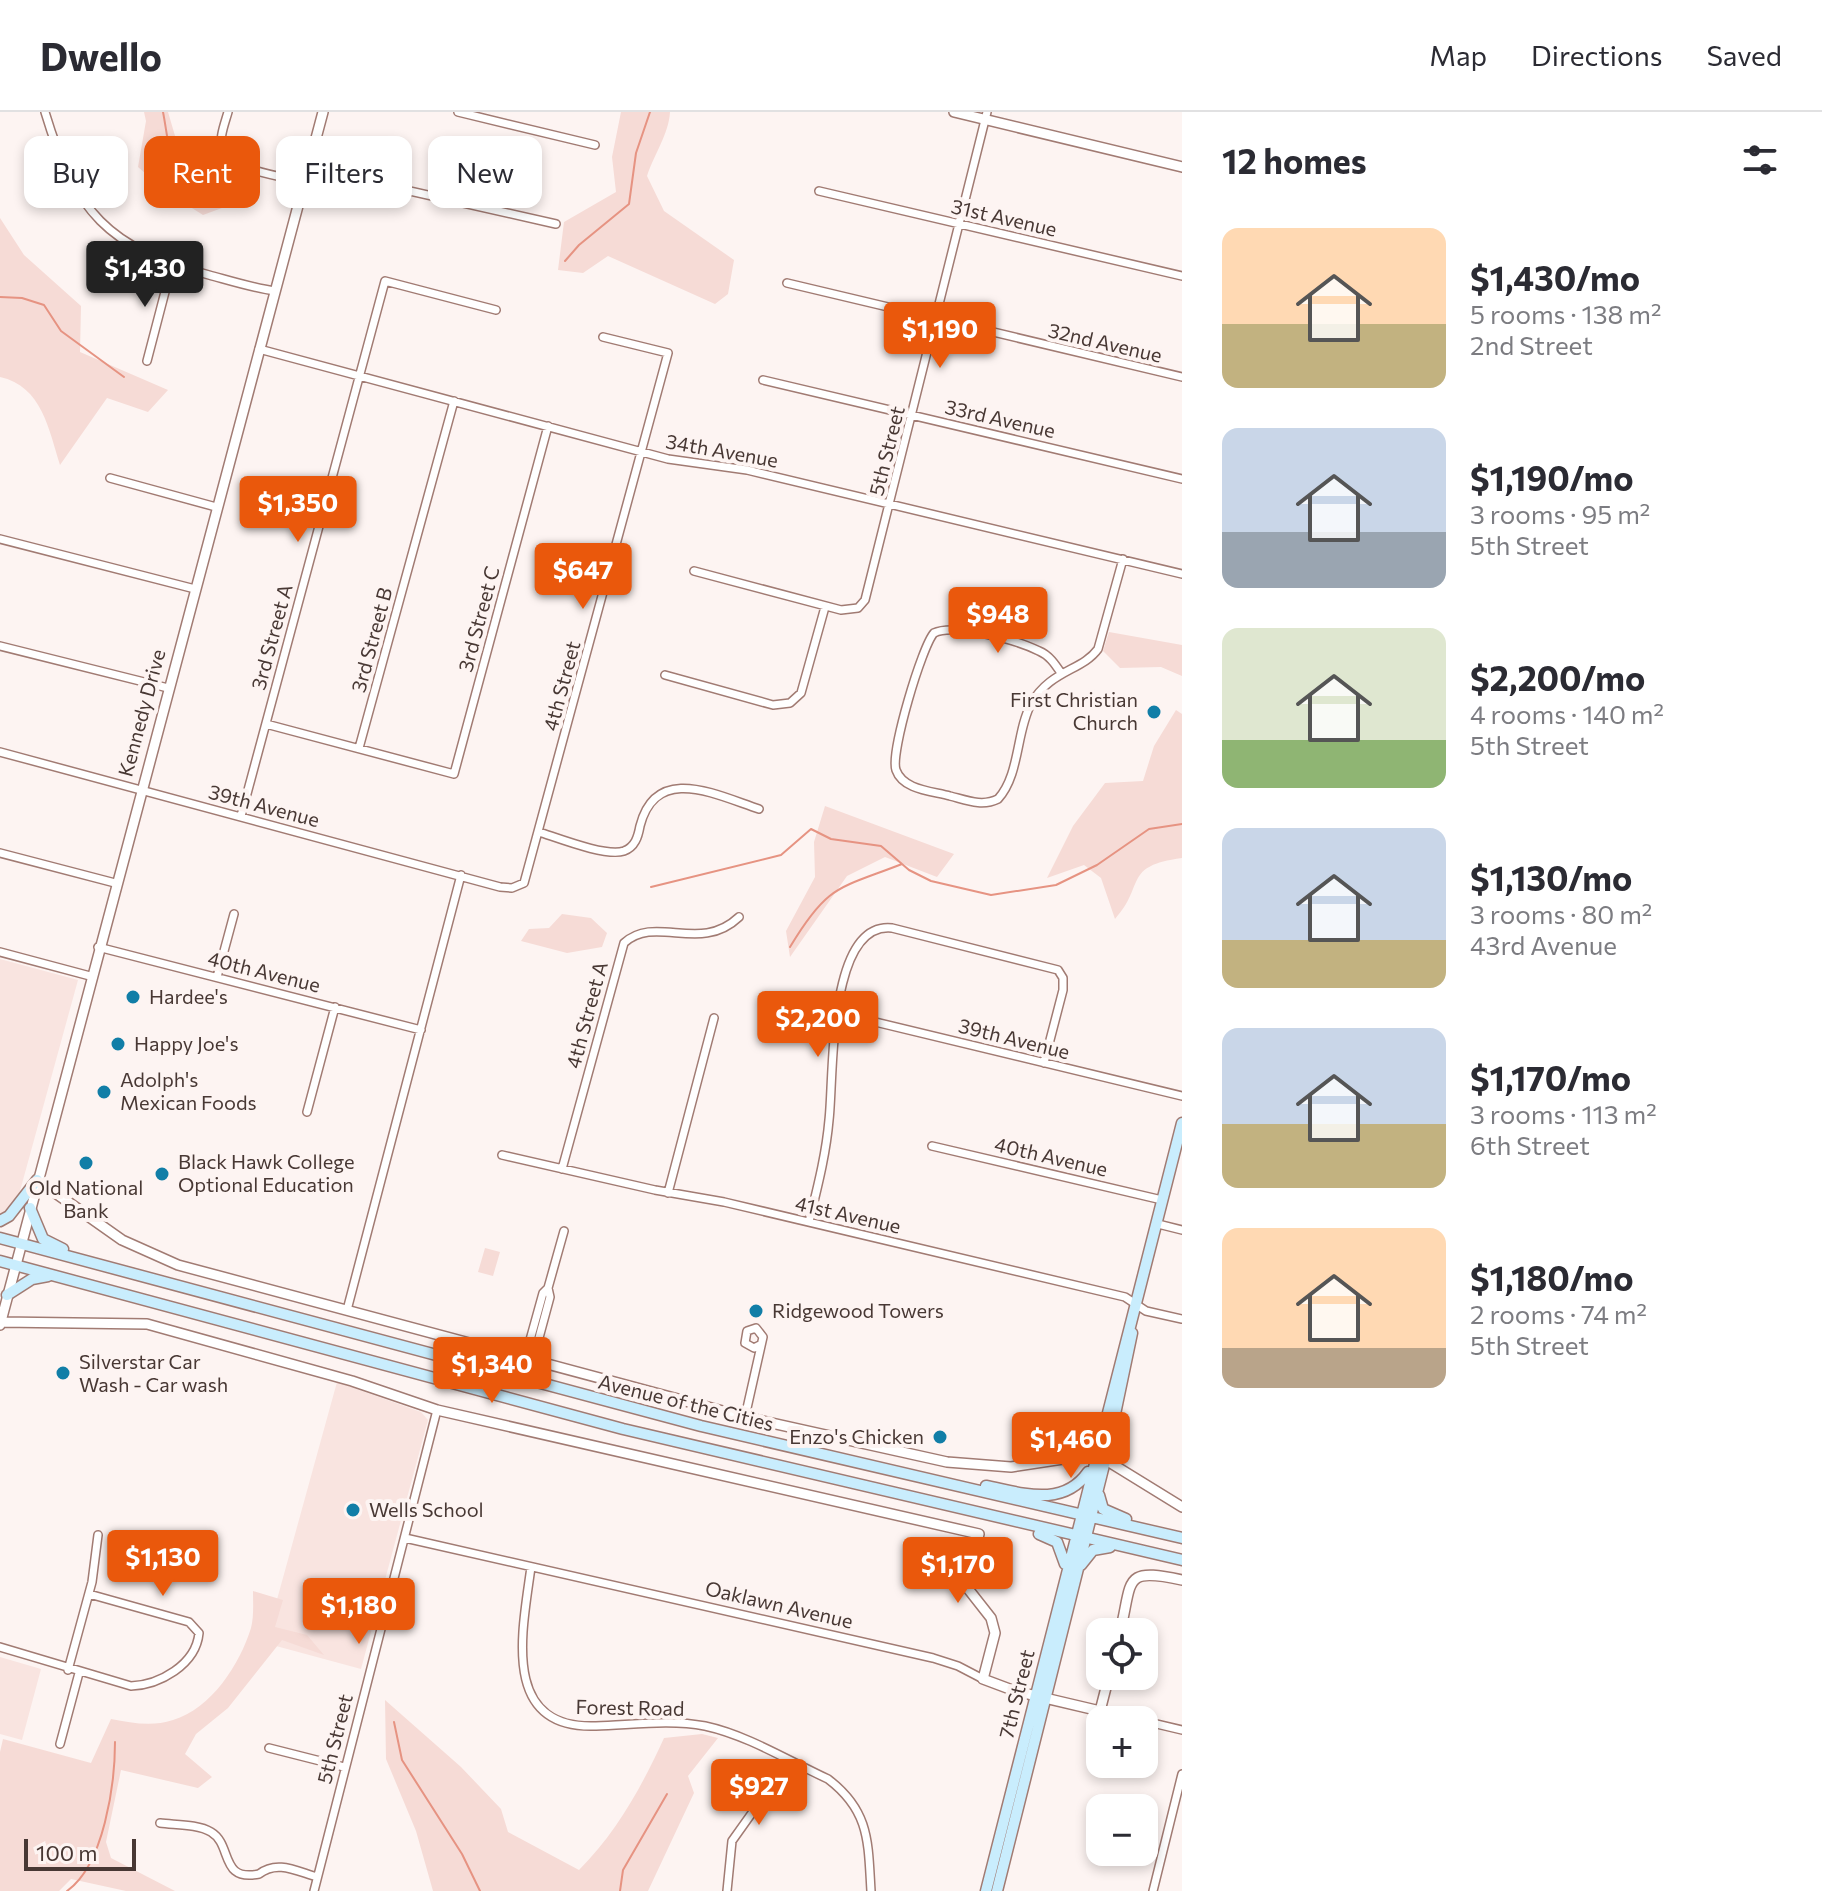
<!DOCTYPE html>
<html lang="en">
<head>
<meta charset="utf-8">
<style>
	body { margin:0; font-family:Commissioner,sans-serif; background:#f7f7f7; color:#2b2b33; height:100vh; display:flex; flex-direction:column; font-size:30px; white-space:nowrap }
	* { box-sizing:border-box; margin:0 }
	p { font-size:26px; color:#7c7c81 }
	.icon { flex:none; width:44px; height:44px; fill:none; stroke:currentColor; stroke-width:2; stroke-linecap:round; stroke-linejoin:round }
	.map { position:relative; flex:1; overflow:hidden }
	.drawer { display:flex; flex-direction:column; background:#fff; width:640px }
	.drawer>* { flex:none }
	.guide { position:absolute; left:24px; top:24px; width:760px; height:72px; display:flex; gap:16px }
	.fabs { position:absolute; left:1086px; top:1506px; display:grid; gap:16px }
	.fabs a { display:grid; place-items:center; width:72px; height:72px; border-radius:16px; background:#fff; box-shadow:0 4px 12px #0003; font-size:40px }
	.scale { position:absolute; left:24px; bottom:20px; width:112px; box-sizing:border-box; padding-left:8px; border:4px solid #483834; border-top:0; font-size:22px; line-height:28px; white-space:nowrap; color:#483834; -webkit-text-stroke:6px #fdf4f2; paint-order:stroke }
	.price { position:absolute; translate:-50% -68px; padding:0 18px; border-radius:8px; background:#ea580c; color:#fff; font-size:26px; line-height:52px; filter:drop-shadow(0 2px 4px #0008) }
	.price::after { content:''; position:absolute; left:50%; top:48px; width:24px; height:18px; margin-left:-12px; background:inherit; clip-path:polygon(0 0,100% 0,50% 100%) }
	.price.current { background:#222; color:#fff }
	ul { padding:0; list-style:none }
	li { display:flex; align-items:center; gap:24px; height:200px; padding:0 40px }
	li span { display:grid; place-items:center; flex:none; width:224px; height:160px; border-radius:16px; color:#555 }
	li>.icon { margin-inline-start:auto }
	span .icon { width:96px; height:96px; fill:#fffc; stroke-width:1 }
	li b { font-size:34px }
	h2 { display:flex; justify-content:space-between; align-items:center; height:96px; padding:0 40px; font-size:34px }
	.tag { padding:0 28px; border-radius:16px; background:#fff; box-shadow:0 4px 12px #0003; font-size:28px; line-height:72px }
	.tag.current { background:#ea580c; color:#fff }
	header { display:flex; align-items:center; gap:48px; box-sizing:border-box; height:112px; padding:0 40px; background:#fff; border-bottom:2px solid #e1e1e2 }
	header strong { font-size:38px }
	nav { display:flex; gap:44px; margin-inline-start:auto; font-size:28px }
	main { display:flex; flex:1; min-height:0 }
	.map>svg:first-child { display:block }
</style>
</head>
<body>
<header>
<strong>Dwello</strong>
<nav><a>Map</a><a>Directions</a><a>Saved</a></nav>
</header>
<main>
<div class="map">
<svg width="1182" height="1779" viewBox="0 0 1182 1779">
	<rect width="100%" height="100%" fill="#fdf4f2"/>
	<path fill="#f9e4e0" d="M0 847 78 868 20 1079 8 1097 0 1102Z
		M337 1270 421 1300 428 1308 361 1557 265 1531Z
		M0 1545 41 1557 22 1628 0 1622Z"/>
	<path fill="#f6dbd6" d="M144 0H168L188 68 230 93 203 103 168 81 138 55 146 9Z
		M621 0H670C669 21 654 43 647 64L664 99 734 148 728 182 715 192 608 144 583 161 558 158 564 110 616 80 612 45Z
		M0 106 24 143 81 194 80 240 168 278 148 300 107 286 60 353C49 318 42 274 0 265Z
		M1109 520 1182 533V564L1161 555 1120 556 1103 539Z
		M1176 598 1182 602V746C1122 754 1146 773 1115 807L1101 766 1084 753 1047 766 1073 714 1105 671 1143 669 1154 634Z
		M825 694 954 742 937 765 885 745 847 764 790 845 786 819 815 765 814 730Z
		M562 802 591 806 607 821 602 835 567 841 521 829 529 817 549 816Z
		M485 1136 500 1140 493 1164 478 1160Z
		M329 1470 368 1481 364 1493 325 1484Z
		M253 1479 283 1488 275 1515 307 1523 324 1543 282 1528 228 1596 196 1622 185 1642 212 1665 198 1676 121 1658 106 1730 111 1746 175 1779H126L71 1767 59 1779H0V1640L3 1627 91 1651 111 1607C132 1611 152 1615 173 1608 211 1597 240 1552 251 1516 254 1505 253 1490 253 1479Z
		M385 1588 461 1655 501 1697 508 1720 579 1758C617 1720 642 1674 664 1626L702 1622 718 1626 688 1664 694 1681 648 1779H433L416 1719 386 1647Z"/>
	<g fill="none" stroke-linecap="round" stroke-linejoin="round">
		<path stroke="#e69382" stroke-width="2" d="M163 0C167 19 171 65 183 79 188 84 199 87 205 92
			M565 149 579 133 629 92 636 41 650 0
			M0 185 22 186 44 193 61 219 124 265
			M651 775 781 743 811 717 831 727 881 734 909 758 931 769 991 783 1056 773 1097 753 1149 717 1182 712
			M790 835C828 772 838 777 902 752
			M394 1610 402 1648 462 1742 480 1779
			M67 1779C104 1753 115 1672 115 1630
			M620 1779 623 1758 667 1682"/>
		<defs>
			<path id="minor" d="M45 0C75 100 108 136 209 163 231 169 253 176 275 179
				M228 0C225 11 218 27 223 38 230 58 285 65 304 70
				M458 0 595 33
				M308 56 556 112
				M819 79 1182 164
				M787 171 1182 265
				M259 237 668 347 747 358 1182 462
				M147 249 172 153
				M763 268 1182 367
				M110 366 216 395
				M0 427 195 477
				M694 459 841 498 858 496 865 488 987 0
				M0 534 168 576
				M1061 561C1055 552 1049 543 1039 539 1017 528 954 511 934 521 922 534 890 641 896 658 903 678 932 679 950 684 966 688 982 695 998 687 1020 663 1016 620 1031 592 1050 558 1082 559 1098 537L1123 447
				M665 563 773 593 790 591 801 581 825 495
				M266 612 454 662 548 314
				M359 636 454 289
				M0 640 500 775 512 776 524 771 668 241 603 225
				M241 704 385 169 496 198
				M539 720C558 726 606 745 624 739 635 735 638 725 640 714 656 652 714 682 759 697
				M0 741 115 771
				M98 835 421 918
				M0 840 90 864
				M217 865 234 802
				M838 901 1182 984
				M307 1000 335 895
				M932 1034 1162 1088
				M502 1043 655 1078 724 1090 1125 1185 1146 1199 1182 1207
				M562 1057 624 831C656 802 700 842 739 805
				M668 1081 714 906
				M809 1110C817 1077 826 1043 829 1008 834 967 827 809 892 816L1058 858 1063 866V878L1044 951
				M1158 1112 1182 1118
				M548 1176 564 1119
				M347 1198 461 763
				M525 1246 543 1181 548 1176 550 1185 533 1248
				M745 1305 763 1225 756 1216 747 1219 745 1231 754 1236 760 1233
				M405 1426 933 1546 958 1554 983 1567
				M531 1455C523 1516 499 1618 596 1614 631 1613 670 1607 705 1614 747 1623 789 1649 828 1667 870 1699 868 1730 871 1779
				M0 1535 131 1574C159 1573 196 1553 199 1521L189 1510 89 1482
				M68 1558 92 1470 98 1423
				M1100 1599 1140 1608
				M1144 1609 1182 1618
				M60 1632 79 1561
				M269 1636 344 1655
				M160 1711C175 1713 198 1712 211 1720 233 1733 219 1770 259 1762 277 1748 296 1759 317 1765
				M314 1779 437 1298
				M727 1779 732 1729 789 1649
				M1153 1779 1182 1662"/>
			<path id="tertiary" d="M954 0 1182 55
				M37 1068 122 1128 178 1153 745 1305 947 1350 1011 1355 1096 1342 1182 1395
				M1 1210 147 1212 352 1269 437 1298 979 1422 968 1467 969 1478 991 1506 995 1521 983 1567 1015 1579 1100 1599 1109 1564
				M0 1213 323 0
				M1120 1520C1133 1467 1122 1455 1182 1468"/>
			<path id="secondary" d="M30 1096 43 1127 63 1137
				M0 1109 9 1104 37 1068
				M0 1126 701 1314 1182 1426
				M0 1149 623 1317 1182 1448
				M7 1183 32 1167 48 1164
				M986 1374C1022 1381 1063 1396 1088 1360
				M1099 1383 1103 1397 1126 1407
				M1039 1422 1057 1430 1065 1452
				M1081 1453 1093 1438 1110 1435
				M986 1779 1182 1011
				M997 1779 1106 1345 1132 1221"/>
		</defs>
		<use href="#minor" stroke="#a17b73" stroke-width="10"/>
		<use href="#tertiary" stroke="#a17b73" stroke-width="12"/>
		<use href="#secondary" stroke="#a17b73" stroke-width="13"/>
		<use href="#minor" stroke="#fff" stroke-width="7"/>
		<use href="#tertiary" stroke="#fff" stroke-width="9"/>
		<use href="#secondary" stroke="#c9edfd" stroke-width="10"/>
	</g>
	<g fill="#117ea7" stroke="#fdf4f2" stroke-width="3">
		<circle cx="1154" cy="600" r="8"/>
		<circle cx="133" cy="885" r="8"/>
		<circle cx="118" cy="932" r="8"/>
		<circle cx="104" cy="980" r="8"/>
		<circle cx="86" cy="1051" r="8"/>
		<circle cx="162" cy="1062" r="8"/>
		<circle cx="756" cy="1199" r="8"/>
		<circle cx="63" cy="1261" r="8"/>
		<circle cx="940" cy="1325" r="8"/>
		<circle cx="353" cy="1398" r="8"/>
	</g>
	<g text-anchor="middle" stroke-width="8" stroke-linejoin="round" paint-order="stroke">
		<g font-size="20" fill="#483834" stroke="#fdf4f2">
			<text transform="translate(1004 106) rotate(13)" y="7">31st Avenue</text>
			<text transform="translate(1105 231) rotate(13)" y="7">32nd Avenue</text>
			<text transform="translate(1000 307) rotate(13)" y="7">33rd Avenue</text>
			<text transform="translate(722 339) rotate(10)" y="7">34th Avenue</text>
			<text transform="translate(887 339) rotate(-76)" y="7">5th Street</text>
			<text transform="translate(479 507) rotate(-75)" y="7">3rd Street C</text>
			<text transform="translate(272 525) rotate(-75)" y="7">3rd Street A</text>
			<text transform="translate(372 528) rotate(-75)" y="7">3rd Street B</text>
			<text transform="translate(562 574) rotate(-75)" y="7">4th Street</text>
			<text transform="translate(142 601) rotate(-75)" y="7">Kennedy Drive</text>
			<text transform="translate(264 694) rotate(15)" y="7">39th Avenue</text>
			<text transform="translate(264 860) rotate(14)" y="7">40th Avenue</text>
			<text transform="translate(587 903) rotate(-75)" y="7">4th Street A</text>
			<text transform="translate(1014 927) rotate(14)" y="7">39th Avenue</text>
			<text transform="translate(1051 1045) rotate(13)" y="7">40th Avenue</text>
			<text transform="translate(848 1103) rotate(13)" y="7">41st Avenue</text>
			<text transform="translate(686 1291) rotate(14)" y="7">Avenue of the Cities</text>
			<text transform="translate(779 1493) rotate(13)" y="7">Oaklawn Avenue</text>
			<text transform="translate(1017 1582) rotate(-76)" y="7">7th Street</text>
			<text transform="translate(630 1596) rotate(1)" y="7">Forest Road</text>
			<text transform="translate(335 1627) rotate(-76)" y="7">5th Street</text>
		</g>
		<g font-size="20" fill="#483834" stroke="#fdf4f2" text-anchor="start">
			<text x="1138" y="595" text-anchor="end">First Christian<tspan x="1138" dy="23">Church</tspan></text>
			<text x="149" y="892">Hardee's</text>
			<text x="134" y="939">Happy Joe's</text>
			<text x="120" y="975">Adolph's<tspan x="120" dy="23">Mexican Foods</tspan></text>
			<text x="178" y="1057">Black Hawk College<tspan x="178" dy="23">Optional Education</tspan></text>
			<text x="86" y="1083" text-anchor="middle">Old National<tspan x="86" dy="23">Bank</tspan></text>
			<text x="772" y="1206">Ridgewood Towers</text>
			<text x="79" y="1257">Silverstar Car<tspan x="79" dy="23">Wash - Car wash</tspan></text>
			<text x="924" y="1332" text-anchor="end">Enzo's Chicken</text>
			<text x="369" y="1405">Wells School</text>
		</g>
	</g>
</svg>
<div class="fabs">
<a><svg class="icon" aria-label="locate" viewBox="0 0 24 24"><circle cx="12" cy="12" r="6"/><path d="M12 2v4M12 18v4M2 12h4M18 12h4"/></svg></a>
<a>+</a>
<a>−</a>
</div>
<div class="scale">100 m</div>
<b class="price current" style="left:145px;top:197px">$1,430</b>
<b class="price" style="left:940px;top:258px">$1,190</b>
<b class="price" style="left:298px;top:432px">$1,350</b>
<b class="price" style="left:583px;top:499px">$647</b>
<b class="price" style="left:998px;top:543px">$948</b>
<b class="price" style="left:818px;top:947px">$2,200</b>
<b class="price" style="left:492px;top:1293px">$1,340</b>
<b class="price" style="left:1071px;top:1368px">$1,460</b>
<b class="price" style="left:163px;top:1486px">$1,130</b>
<b class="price" style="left:958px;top:1493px">$1,170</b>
<b class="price" style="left:359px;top:1534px">$1,180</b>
<b class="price" style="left:759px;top:1715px">$927</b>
<div class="guide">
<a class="tag">Buy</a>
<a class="tag current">Rent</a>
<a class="tag">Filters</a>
<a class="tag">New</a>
</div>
</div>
<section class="drawer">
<h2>12 homes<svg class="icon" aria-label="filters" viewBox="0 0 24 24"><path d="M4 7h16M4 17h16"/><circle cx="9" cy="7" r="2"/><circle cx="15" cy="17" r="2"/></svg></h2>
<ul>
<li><span style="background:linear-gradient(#ffd9b3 60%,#c2b280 0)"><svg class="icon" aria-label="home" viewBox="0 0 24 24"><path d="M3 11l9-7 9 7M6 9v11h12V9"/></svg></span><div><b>$1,430/mo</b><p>5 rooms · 138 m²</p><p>2nd Street</p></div></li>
<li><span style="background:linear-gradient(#c9d6e8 65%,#9aa5b1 0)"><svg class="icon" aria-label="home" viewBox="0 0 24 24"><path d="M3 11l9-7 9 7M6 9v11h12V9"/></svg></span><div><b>$1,190/mo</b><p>3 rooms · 95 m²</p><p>5th Street</p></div></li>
<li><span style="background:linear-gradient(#dfe7d0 70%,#8fb573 0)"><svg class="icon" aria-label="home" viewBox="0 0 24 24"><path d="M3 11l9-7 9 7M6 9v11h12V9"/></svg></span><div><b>$2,200/mo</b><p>4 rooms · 140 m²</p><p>5th Street</p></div></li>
<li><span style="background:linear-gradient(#c9d6e8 70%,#c2b280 0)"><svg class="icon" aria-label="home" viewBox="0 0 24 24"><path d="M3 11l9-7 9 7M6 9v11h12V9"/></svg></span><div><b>$1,130/mo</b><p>3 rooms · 80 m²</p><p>43rd Avenue</p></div></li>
<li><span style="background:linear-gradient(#c9d6e8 60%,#c2b280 0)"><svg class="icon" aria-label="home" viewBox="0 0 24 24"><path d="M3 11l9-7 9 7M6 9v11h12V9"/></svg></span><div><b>$1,170/mo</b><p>3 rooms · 113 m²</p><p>6th Street</p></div></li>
<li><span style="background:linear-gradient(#ffd9b3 75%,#b9a48a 0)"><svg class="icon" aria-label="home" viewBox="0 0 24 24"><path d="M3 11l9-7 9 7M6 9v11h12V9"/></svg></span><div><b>$1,180/mo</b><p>2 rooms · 74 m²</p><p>5th Street</p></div></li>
</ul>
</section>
</main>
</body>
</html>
